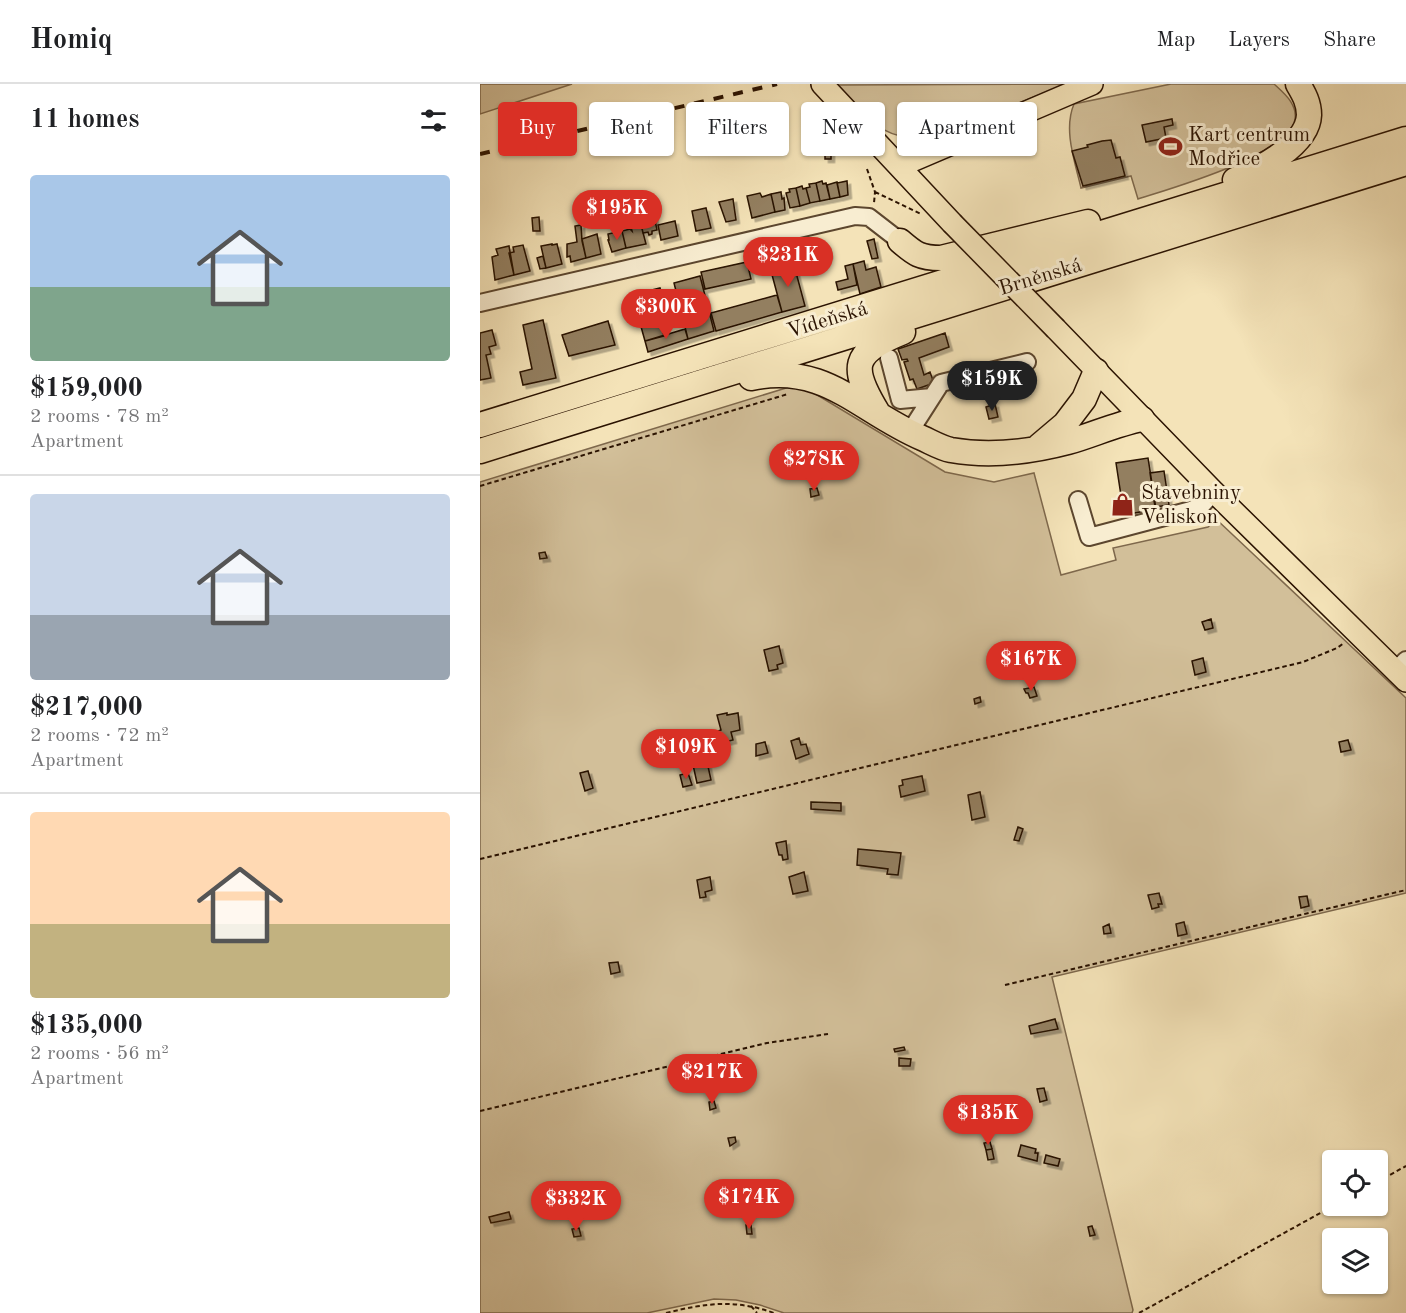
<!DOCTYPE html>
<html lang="en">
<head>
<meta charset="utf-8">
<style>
	body { margin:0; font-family:"Old Standard TT",serif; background:#f6f6f6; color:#202124; height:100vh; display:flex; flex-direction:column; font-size:22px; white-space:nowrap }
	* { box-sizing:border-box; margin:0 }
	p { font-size:20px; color:#757577 }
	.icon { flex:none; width:33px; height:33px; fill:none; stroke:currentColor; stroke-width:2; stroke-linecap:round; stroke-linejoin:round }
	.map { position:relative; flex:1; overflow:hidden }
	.details { display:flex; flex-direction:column; background:#fff; width:480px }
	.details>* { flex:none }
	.banner { position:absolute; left:18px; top:18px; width:570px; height:54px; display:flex; gap:12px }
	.controls { position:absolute; left:842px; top:1066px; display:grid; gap:12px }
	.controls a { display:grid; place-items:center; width:66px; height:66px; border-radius:6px; background:#fff; box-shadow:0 2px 4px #0004; font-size:30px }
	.price { position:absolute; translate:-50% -51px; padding:0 14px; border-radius:21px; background:#d93025; color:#fff; font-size:20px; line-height:39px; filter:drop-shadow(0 2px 3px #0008) }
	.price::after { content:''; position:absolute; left:50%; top:36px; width:18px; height:14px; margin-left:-9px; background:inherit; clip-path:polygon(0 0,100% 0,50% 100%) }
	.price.selected { background:#222; color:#fff }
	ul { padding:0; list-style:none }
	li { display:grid; align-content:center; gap:12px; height:318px; padding:0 30px }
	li+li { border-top:2px solid #e0e0e0 }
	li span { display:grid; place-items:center; height:186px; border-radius:6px; color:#555 }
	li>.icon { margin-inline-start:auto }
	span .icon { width:108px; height:108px; fill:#fffc; stroke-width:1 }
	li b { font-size:26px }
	h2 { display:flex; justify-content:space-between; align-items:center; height:72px; padding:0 30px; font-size:26px }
	.pill { padding:0 21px; border-radius:6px; background:#fff; box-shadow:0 2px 4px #0004; font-size:21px; line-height:54px }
	.pill.selected { background:#d93025; color:#fff }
	header { display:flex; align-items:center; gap:36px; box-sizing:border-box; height:84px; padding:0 30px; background:#fff; border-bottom:2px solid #e0e0e0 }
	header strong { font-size:28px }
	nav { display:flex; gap:33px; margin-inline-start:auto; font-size:21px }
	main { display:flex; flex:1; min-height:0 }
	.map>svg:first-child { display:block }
</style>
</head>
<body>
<header>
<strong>Homiq</strong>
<nav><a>Map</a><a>Layers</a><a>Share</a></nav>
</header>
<main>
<section class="details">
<h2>11 homes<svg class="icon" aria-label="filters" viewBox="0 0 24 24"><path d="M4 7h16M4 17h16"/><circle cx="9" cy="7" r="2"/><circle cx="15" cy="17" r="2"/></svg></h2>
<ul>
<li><span style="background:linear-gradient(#a9c7e8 60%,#7fa58c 0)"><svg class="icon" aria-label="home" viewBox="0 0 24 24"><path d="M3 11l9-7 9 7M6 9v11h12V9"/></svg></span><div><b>$159,000</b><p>2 rooms · 78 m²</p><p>Apartment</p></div></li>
<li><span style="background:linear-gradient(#c9d6e8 65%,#9aa5b1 0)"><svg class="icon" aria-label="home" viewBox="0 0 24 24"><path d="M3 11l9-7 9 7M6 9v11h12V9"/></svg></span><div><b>$217,000</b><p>2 rooms · 72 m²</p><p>Apartment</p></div></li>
<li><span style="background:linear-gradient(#ffd9b3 60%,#c2b280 0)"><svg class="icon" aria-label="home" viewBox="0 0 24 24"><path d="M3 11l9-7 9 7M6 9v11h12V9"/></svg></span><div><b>$135,000</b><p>2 rooms · 56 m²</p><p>Apartment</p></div></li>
</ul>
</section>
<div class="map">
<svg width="926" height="1229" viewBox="0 0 926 1229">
	<defs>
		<filter id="shadow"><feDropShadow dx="3.5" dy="3.5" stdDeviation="0" flood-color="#0004"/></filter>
	</defs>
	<rect width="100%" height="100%" fill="#f4e3b8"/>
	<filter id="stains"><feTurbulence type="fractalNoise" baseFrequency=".00333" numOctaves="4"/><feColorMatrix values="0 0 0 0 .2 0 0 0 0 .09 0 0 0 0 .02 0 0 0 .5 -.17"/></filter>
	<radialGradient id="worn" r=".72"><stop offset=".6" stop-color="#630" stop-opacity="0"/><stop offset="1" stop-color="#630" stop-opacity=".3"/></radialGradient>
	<path fill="#d2bf99" stroke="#7e684c" stroke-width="1.5" d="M0 0H92L0 30Z
		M586 0 454 53C403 60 388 34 355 1Z
		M691 0H794C804 9 820 22 814 39 801 73 692 104 658 115L651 92 601 104C595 78 583 46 594 20Z
		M319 300 465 388 514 398 554 389 581 491 636 476 633 464 728 443 736 435 926 614V809L572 893 653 1226 652 1229H304L280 1221 256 1216 234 1215 167 1229H0V398Z"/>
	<path fill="#937f60" stroke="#2a1200" stroke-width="1.5" filter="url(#shadow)" d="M692 35 693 41 684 43 686 54 666 58 662 41Z
		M631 56 636 74 640 73 645 92 603 102 592 67 608 63 607 61 622 57Z
		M345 64H351V75H345Z
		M342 97 343 100 346 99 350 115 340 117 336 99Z
		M367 97 368 111 360 113 357 99Z
		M357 98 360 113 350 115 347 101Z
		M336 99 340 117 330 119 326 104 330 103 329 100Z
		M322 102 323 105 326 104 330 119 320 122 316 104Z
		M316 104 320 122 310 124 306 109 310 108 309 105Z
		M301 108 302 115 304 114 305 126 295 128 291 110Z
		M280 109 282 113 291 110 295 128 272 134 267 112Z
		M253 115 256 136 246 138 239 118Z
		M226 124 231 144 216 147 212 127Z
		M128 125 129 136 121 137 120 126Z
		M173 127 177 146 172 147V150L169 151 168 148 163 149 159 130Z
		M59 133 60 147H53L52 134Z
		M195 137 198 152 181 156 178 141Z
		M101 141 102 157 106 174 91 178 90 172 87 173V160L97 158 95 142Z
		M161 141 166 160 146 164 142 147 150 145 152 147 151 143Z
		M142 147 146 164 132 168 128 156H129L128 150Z
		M117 150 121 170 106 174 102 155Z
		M394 155 398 174 392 175 387 157Z
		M72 160V161L77 160 82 180 66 184 61 162Z
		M43 161 50 187 34 191 29 169 34 168 33 163Z
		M347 161 349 171 344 173 341 163Z
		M29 162 34 191 15 196 12 173 18 171 16 165Z
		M63 172 66 184 60 185 57 174Z
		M384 177 386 186 396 183 401 203 380 210 373 180Z
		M267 178 271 195 225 205 221 188Z
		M373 180 377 201 358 206 356 198 368 195 365 182Z
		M314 181 325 222 302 228 291 187Z
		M220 192 234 247 208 255 194 199Z
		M180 204 185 222 183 224 176 226 179 234 160 239 152 211Z
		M297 211 302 228 236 247 231 229Z
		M179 234 184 252 165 257 160 239Z
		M63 236 76 294 43 301 40 288 52 285 43 241Z
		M128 237 135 261 89 272 82 251Z
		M205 245 208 255 168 268 165 257Z
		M12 246 16 261 9 263 11 270 6 271 11 294 0 296V249Z
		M465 249 469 263 439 274 444 291 450 288 454 299 437 305 433 295 430 296 424 278 428 277 427 275 422 276 418 265Z
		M515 320 518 333 509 335 506 323Z
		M668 374 676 425 644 431 636 379Z
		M684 387 689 421 675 423 670 389Z
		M337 404 339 411 331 413 330 405Z
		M65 468 67 474 60 475 59 469Z
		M731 535 733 544 725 546 722 538Z
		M299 562 303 579 297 581 298 585 289 587 284 566Z
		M723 574 726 588 715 591 712 577Z
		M554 603 557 612 550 614 548 609H546L544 605Z
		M500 613 501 618 495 620 494 615Z
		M247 629V631L258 629 260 646 251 648 253 656 240 659 238 647 241 646 237 631Z
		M319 654 321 661 326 660 329 670 316 675 311 657Z
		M868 656 871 666 861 668 859 658Z
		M285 658 288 669 276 672V660Z
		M224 664 231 696 217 699 210 667Z
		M108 687 113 704 105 707 100 689Z
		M208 689 212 701 203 703 200 691Z
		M442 692 445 707 421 713 419 702 423 701 422 696Z
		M500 708 505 733 492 736 488 711Z
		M331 718 361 719V727L331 725Z
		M538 743 543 745 539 757 534 756Z
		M306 757 308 775 303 776 302 771H299L296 759Z
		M378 765 421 769 418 791 407 790 408 785 377 781Z
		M324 788 328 807 313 810 309 793Z
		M230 793 232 806 225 808 226 813 220 814 217 796Z
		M679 809 682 820H678L679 823 672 825 668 811Z
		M827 812 829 822 821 824 819 813Z
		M704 838 707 850 698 852 696 840Z
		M629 840 631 849 624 850 623 843Z
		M138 878 140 888 131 890 129 879Z
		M575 935 578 945 551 950 549 942Z
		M424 963 425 966 415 968 414 965Z
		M419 974 431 975 430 982H419Z
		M564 1004 567 1016 560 1018 557 1005Z
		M234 1017 236 1024 230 1026 229 1018Z
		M255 1053 256 1058 250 1062 248 1054Z
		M510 1058 512 1065 506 1066 504 1059Z
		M541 1061 556 1065 555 1069H558L557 1077 538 1072Z
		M512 1065 514 1075 508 1076 506 1066Z
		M566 1071 580 1075 578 1082 564 1079Z
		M29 1128 31 1135 11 1139 9 1133Z
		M266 1141H271L272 1150H267Z
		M612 1142 615 1151 610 1152 608 1143Z
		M99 1144 101 1152 94 1153 92 1145Z"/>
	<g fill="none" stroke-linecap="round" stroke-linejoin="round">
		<defs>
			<path id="minor" d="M0 219 375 132 389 133 420 157
				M409 274 420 316 452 313
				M429 349 461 299 547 278
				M598 416 609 453 711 426 721 422 734 408
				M915 587 926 576"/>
			<path id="major" d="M342 0 472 139
				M420 82 612 0
				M576 245 734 408 926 597"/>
			<path id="highway" d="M755 96C779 85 828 61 829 31 829 19 824 10 818 0
				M420 157C435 170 440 174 461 174L608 138
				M271 294C345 278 379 327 442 354 451 358 461 364 471 366 511 373 550 368 588 358 613 351 636 340 662 335
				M398 329C370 283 371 269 423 248
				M0 341 926 55
				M559 362 585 340 604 315 616 287
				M0 367 926 79"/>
		</defs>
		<use href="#minor" stroke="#5c462e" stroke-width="20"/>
		<use href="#major" stroke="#2a1200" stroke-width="24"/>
		<use href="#highway" stroke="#2a1200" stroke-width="27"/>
		<path stroke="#2a1200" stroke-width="2" stroke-dasharray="4.5 3" stroke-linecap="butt" d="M387 85 395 108 394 119
			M395 108 441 130
			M0 402 308 310
			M0 775 823 578 857 564 864 559
			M525 901 926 806
			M0 1027 287 959 348 950
			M897 1098 926 1082
			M271 1222 277 1229
			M186 1229C226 1219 255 1215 294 1229
			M659 1229 853 1122"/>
		<use href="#minor" stroke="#f8edd1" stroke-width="16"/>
		<use href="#major" stroke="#f4e3b8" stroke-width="21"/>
		<use href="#highway" stroke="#f4e3b8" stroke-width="24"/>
		<path stroke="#2a1200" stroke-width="4" stroke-dasharray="10 10" stroke-linecap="butt" d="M0 70 297 0"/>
		<defs>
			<path id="major-bridge" d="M472 139 576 245"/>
		</defs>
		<use href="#major-bridge" stroke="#2a1200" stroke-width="24" stroke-linecap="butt"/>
		<use href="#major-bridge" stroke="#f4e3b8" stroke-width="21"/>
	</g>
	<defs>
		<symbol id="stadium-bare" viewBox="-9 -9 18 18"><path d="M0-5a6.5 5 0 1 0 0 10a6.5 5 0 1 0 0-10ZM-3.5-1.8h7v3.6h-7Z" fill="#8f2418" stroke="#f8edd1" stroke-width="2.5" paint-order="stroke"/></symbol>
		<symbol id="shop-bare" viewBox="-9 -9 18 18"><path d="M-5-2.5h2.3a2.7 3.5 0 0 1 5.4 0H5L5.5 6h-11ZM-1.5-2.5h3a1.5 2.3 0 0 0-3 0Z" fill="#8f2418" stroke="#f8edd1" stroke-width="2.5" paint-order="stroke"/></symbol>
	</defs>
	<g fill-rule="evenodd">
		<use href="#stadium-bare" x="674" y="46" width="33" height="33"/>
		<use href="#shop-bare" x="626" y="404" width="33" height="33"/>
	</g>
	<g text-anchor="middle" stroke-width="6" stroke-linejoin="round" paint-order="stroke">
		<g font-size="21" fill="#2a1200" stroke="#f8edd1" text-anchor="start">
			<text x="708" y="57">Kart centrum<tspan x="708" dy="24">Modřice</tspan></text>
			<text x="661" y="415">Stavebniny<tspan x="661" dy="24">Veliskon</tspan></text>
		</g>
		<g font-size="21" fill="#2a1200" stroke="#f8edd1">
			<text transform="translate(560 192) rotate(-17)" y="7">Brněnská</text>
			<text transform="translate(347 235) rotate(-17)" y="7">Vídeňská</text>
		</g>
	</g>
	<rect width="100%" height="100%" filter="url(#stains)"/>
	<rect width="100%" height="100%" fill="url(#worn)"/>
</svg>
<div class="controls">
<a><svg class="icon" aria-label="locate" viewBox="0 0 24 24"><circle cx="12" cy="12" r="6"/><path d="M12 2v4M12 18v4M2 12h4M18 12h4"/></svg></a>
<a><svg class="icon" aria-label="layers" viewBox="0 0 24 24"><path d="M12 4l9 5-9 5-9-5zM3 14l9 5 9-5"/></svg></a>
</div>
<b class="price" style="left:137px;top:157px">$195K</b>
<b class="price" style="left:308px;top:204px">$231K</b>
<b class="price" style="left:186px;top:256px">$300K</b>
<b class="price selected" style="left:512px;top:328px">$159K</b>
<b class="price" style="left:334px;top:408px">$278K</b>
<b class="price" style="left:551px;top:608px">$167K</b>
<b class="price" style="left:206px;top:696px">$109K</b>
<b class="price" style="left:232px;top:1021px">$217K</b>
<b class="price" style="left:508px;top:1062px">$135K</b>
<b class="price" style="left:269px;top:1146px">$174K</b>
<b class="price" style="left:96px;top:1148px">$332K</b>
<div class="banner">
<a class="pill selected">Buy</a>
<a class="pill">Rent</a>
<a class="pill">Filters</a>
<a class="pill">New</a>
<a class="pill">Apartment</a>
</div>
</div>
</main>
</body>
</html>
